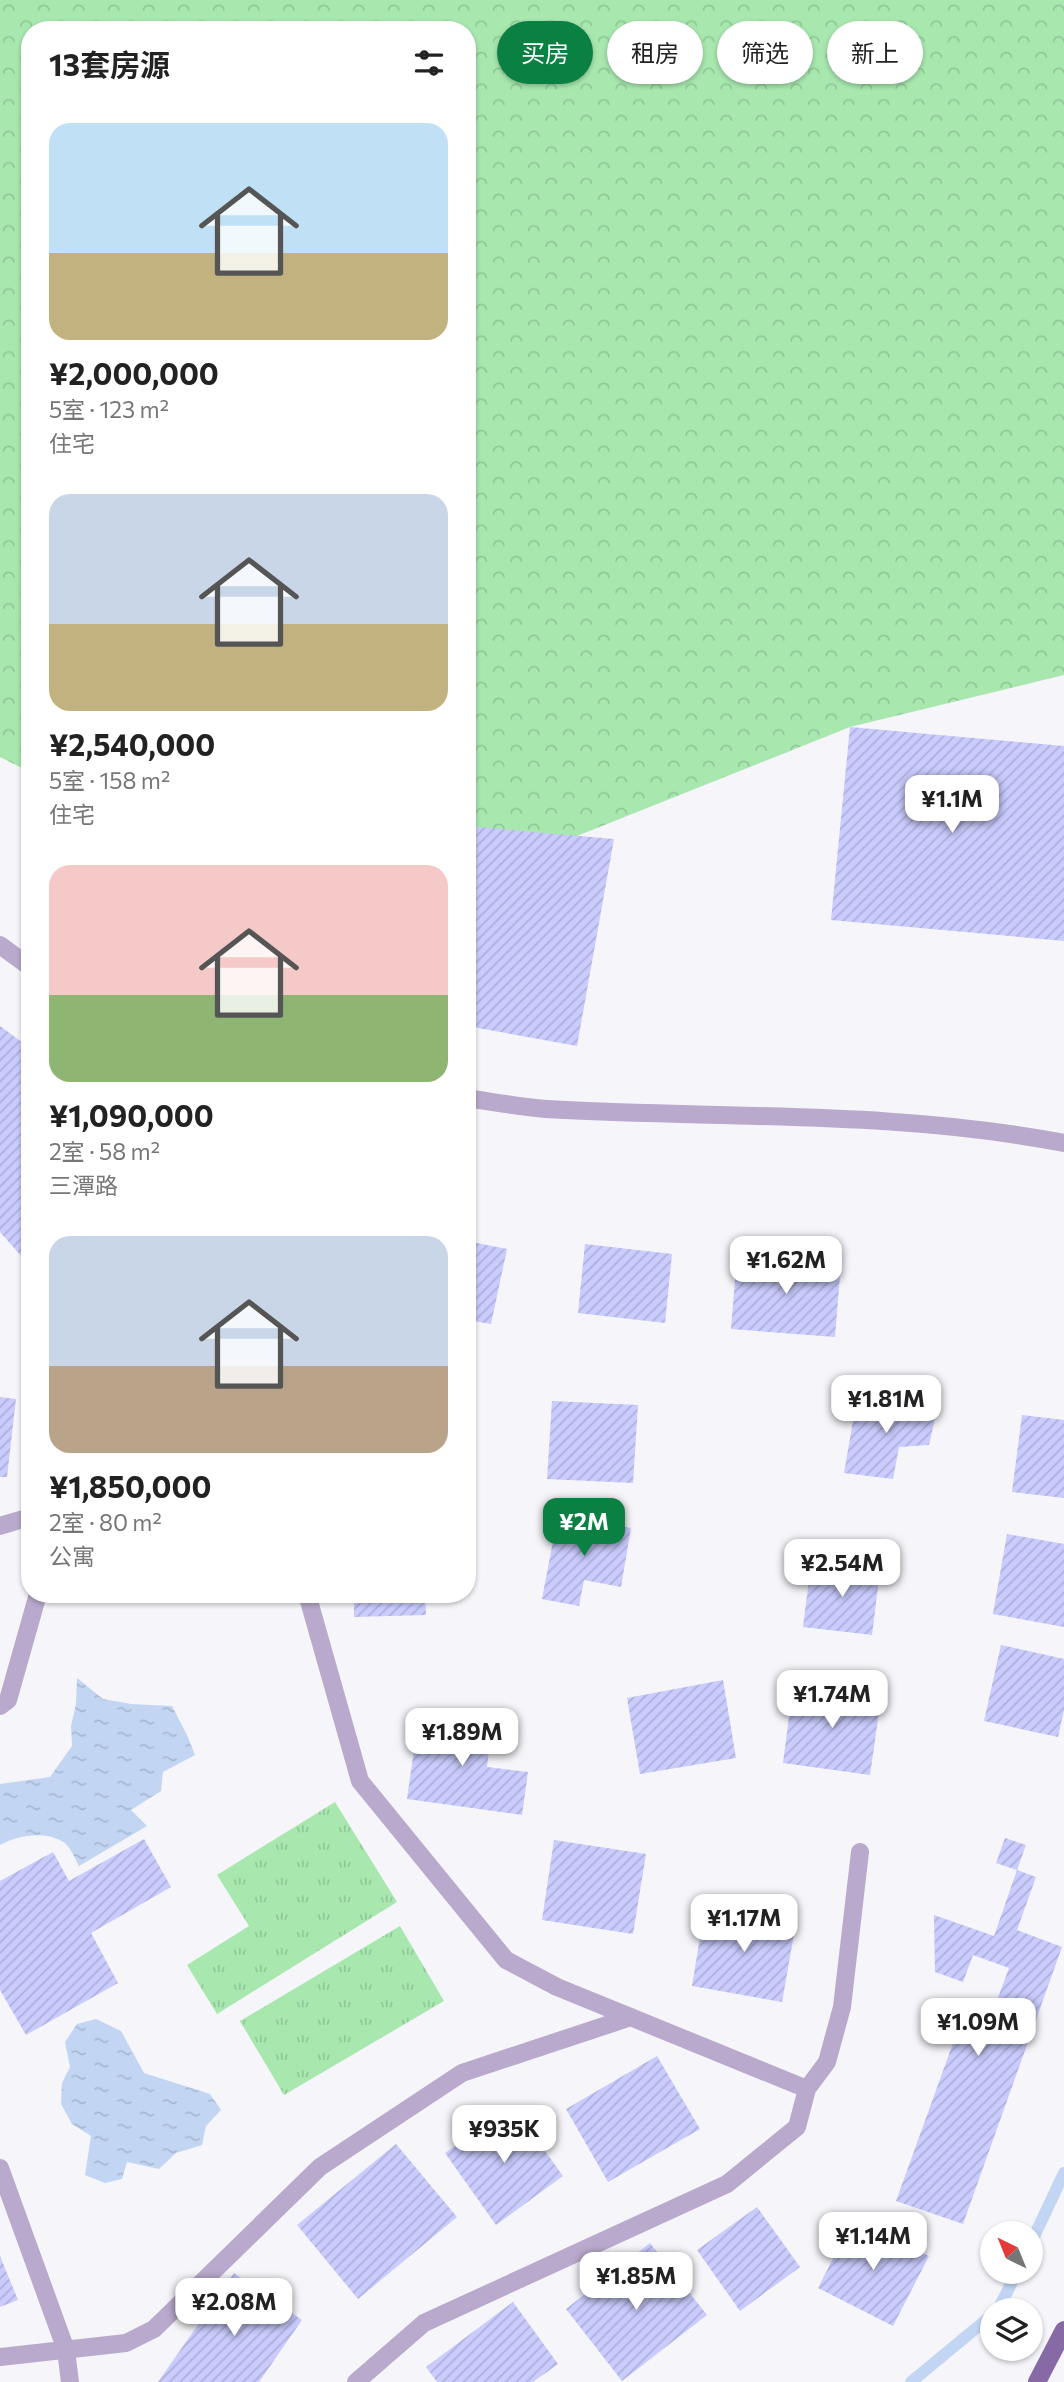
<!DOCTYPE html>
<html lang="zh">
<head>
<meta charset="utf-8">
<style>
	body { margin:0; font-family:Commissioner,"Noto Sans SC",sans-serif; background:#f6f6f6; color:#222; height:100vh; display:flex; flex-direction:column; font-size:26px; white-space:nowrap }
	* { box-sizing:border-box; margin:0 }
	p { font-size:23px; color:#767676 }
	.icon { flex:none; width:38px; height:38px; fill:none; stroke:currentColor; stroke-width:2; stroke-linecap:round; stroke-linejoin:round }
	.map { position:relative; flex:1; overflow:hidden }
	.details { position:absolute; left:21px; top:21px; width:455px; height:1582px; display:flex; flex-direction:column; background:#fff; border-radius:28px; box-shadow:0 2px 5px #0004 }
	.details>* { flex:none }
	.top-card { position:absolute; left:497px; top:21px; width:462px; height:63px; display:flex; gap:14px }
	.needle { width:46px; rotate:317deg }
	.fabs { position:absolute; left:980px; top:2221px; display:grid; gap:14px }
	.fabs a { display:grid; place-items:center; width:63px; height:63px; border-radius:50%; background:#fff; box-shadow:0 2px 5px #0004; font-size:35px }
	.price { position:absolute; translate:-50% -60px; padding:0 16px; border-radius:14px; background:#fff; color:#222; font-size:23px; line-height:46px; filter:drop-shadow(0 2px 4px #0008) }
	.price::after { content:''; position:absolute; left:50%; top:42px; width:21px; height:16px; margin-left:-10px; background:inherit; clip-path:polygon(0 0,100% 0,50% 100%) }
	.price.selected { background:#0b8043; color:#fff }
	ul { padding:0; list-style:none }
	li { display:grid; align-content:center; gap:14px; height:371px; padding:0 28px }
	li span { display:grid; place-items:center; height:217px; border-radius:21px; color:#555 }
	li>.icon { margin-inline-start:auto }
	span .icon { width:126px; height:126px; fill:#fffc; stroke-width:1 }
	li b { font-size:30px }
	h2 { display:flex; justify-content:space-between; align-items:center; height:84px; padding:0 28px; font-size:30px }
	.pill { padding:0 24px; border-radius:32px; background:#fff; box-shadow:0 2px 5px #0004; font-size:24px; line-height:63px }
	.pill.selected { background:#0b8043; color:#fff }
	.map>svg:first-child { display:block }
</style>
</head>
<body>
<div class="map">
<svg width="1064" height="2382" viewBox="0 0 1064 2382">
	<defs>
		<pattern id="forest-crowns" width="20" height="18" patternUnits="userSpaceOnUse" patternTransform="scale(1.75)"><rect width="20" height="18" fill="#a8e8af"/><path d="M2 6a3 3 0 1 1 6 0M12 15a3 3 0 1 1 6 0" fill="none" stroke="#91c897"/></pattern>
		<pattern id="park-tufts" width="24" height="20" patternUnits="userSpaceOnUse" patternTransform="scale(1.75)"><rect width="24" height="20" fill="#a8e8af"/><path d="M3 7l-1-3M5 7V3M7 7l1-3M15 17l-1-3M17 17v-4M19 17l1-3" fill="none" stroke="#91c897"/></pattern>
		<pattern id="water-ripples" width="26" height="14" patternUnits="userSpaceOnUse" patternTransform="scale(1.75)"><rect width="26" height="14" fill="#c2d6f3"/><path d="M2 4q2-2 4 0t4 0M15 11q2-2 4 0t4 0" fill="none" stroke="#a7b8d1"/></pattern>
		<pattern id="building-hatch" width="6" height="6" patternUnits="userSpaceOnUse" patternTransform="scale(1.75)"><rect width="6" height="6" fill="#c9ccfd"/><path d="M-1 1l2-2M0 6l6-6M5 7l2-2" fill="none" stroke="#adb0da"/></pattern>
	</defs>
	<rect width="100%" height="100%" fill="#f5f5fa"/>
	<path fill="url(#forest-crowns)" d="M0 0H1064V675L850 727 467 880V30H30V772L0 757Z"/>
	<path fill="url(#park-tufts)" d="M335 1802 397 1902 217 2014 187 1965 249 1926 217 1875Z
		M400 1926 444 2001 284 2095 240 2021Z"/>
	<path fill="url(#water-ripples)" d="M77 1678 103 1699 131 1704 172 1706 187 1735 195 1755 163 1772 161 1791 131 1810 147 1826 79 1866C75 1859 71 1848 65 1843 46 1830 18 1835 0 1845V1784L50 1777 72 1746 71 1726 76 1704Z
		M96 2019 121 2031 144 2073 210 2094 221 2110 206 2126 202 2145 176 2153 159 2169 127 2162 122 2179 105 2183 85 2175 91 2136 72 2124 61 2104 62 2083 70 2067 65 2042 77 2024Z"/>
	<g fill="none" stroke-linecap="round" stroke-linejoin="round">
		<path stroke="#c2d6f3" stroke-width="12" d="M1031 2243 1064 2173
			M998 2310 1017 2272
			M911 2382 992 2315"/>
	</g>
	<path fill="url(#building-hatch)" d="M850 727 1064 746V941L831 920Z
		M467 826 614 839 577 1046 467 1026Z
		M0 1026 30 1048V1266L0 1232Z
		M467 1241 507 1249 491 1324 467 1320Z
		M585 1244 672 1254 665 1323 578 1313Z
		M737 1256 841 1263 835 1337 731 1329Z
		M0 1397 16 1399 7 1477H0Z
		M857 1398 938 1405 929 1445 899 1447 893 1479 844 1473Z
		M552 1401 638 1405 633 1483 547 1479Z
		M1022 1415 1064 1420V1498L1012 1492Z
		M558 1515 631 1528 621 1587 584 1580 579 1606 542 1599Z
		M1007 1534 1064 1544V1627L993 1614Z
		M811 1563 880 1571 872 1635 803 1627Z
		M354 1594H425L426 1615 354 1617Z
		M1001 1645 1064 1659V1710L1058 1737 984 1721Z
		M723 1680 736 1758 640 1774 627 1698Z
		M793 1686 881 1698 870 1775 783 1763Z
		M419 1715 492 1725 487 1767 528 1772 522 1815 407 1799Z
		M1005 1838 1026 1845 1017 1870 996 1863Z
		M144 1839 171 1887 91 1933 118 1983 26 2035 0 1990V1881L53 1852 69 1881Z
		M554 1840 646 1854 633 1934 542 1920Z
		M1017 1870 1036 1877 1017 1930 1062 1947 963 2224 896 2201 957 2032 982 2041 1009 1968 973 1955 963 1982 935 1972 934 1915 994 1936Z
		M705 1907 796 1923 782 2002 692 1986Z
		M657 2056 700 2129 608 2182 566 2109Z
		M512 2105 563 2176 496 2225 445 2153Z
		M396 2144 457 2217 358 2299 297 2225Z
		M757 2207 800 2267 740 2311 697 2250Z
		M854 2217 929 2256 893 2326 818 2288Z
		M650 2243 707 2315 622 2381 566 2309Z
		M0 2256 18 2300 0 2307Z
		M234 2273 302 2320 259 2382H158Z
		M513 2302 558 2364 533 2382H437L426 2367Z"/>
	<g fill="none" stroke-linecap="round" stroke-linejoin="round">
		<path stroke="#b9a9cc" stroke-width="18" d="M0 1526 30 1517
			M307 1594 360 1781 506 1960 557 1987 807 2089
			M0 1706 8 1700 38 1594
			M0 2168 66 2350 70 2382
			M0 2357 126 2343 154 2329 320 2167 462 2073 631 2017
			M356 2382 424 2323 727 2184 797 2127 807 2089 827 2062 842 2007 860 1852"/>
		<path stroke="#b9a9cc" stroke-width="18" d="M0 945 30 967
			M467 1098C493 1102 520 1107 546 1109 719 1119 894 1110 1064 1143"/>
		<path stroke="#8669a5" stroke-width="18" d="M1037 2382 1064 2330"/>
	</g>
</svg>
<div class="fabs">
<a><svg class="needle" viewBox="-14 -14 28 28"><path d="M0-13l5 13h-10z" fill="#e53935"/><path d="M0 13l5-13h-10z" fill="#767676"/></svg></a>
<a><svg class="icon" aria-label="layers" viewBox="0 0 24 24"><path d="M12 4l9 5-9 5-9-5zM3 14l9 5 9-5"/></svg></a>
</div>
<b class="price" style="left:952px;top:835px">¥1.1M</b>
<b class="price" style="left:786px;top:1296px">¥1.62M</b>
<b class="price" style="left:886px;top:1435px">¥1.81M</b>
<b class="price selected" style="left:584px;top:1558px">¥2M</b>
<b class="price" style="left:842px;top:1599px">¥2.54M</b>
<b class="price" style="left:832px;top:1730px">¥1.74M</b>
<b class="price" style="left:462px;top:1768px">¥1.89M</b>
<b class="price" style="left:744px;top:1954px">¥1.17M</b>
<b class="price" style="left:978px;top:2058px">¥1.09M</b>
<b class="price" style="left:504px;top:2165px">¥935K</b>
<b class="price" style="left:873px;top:2272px">¥1.14M</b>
<b class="price" style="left:636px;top:2312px">¥1.85M</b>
<b class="price" style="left:234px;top:2338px">¥2.08M</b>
<div class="top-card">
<a class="pill selected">买房</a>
<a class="pill">租房</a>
<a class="pill">筛选</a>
<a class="pill">新上</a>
</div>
<section class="details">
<h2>13套房源<svg class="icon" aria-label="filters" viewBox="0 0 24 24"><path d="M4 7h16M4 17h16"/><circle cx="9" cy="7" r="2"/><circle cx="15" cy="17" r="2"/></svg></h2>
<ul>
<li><span style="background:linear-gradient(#bfe0f5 60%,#c2b280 0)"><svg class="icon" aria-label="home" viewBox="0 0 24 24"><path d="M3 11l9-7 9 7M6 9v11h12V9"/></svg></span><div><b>¥2,000,000</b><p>5室 · 123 m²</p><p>住宅</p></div></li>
<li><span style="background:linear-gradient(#c9d6e8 60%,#c2b280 0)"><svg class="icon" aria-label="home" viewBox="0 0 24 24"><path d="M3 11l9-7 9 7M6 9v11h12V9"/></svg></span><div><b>¥2,540,000</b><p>5室 · 158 m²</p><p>住宅</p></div></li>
<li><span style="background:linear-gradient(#f6c9c9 60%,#8fb573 0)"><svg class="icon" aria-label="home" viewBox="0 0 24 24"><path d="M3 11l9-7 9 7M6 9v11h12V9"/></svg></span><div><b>¥1,090,000</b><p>2室 · 58 m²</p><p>三潭路</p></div></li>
<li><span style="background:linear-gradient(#c9d6e8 60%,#b9a48a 0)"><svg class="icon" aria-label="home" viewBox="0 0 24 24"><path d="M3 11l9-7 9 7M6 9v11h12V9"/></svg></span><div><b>¥1,850,000</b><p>2室 · 80 m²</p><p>公寓</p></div></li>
</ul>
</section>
</div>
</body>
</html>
